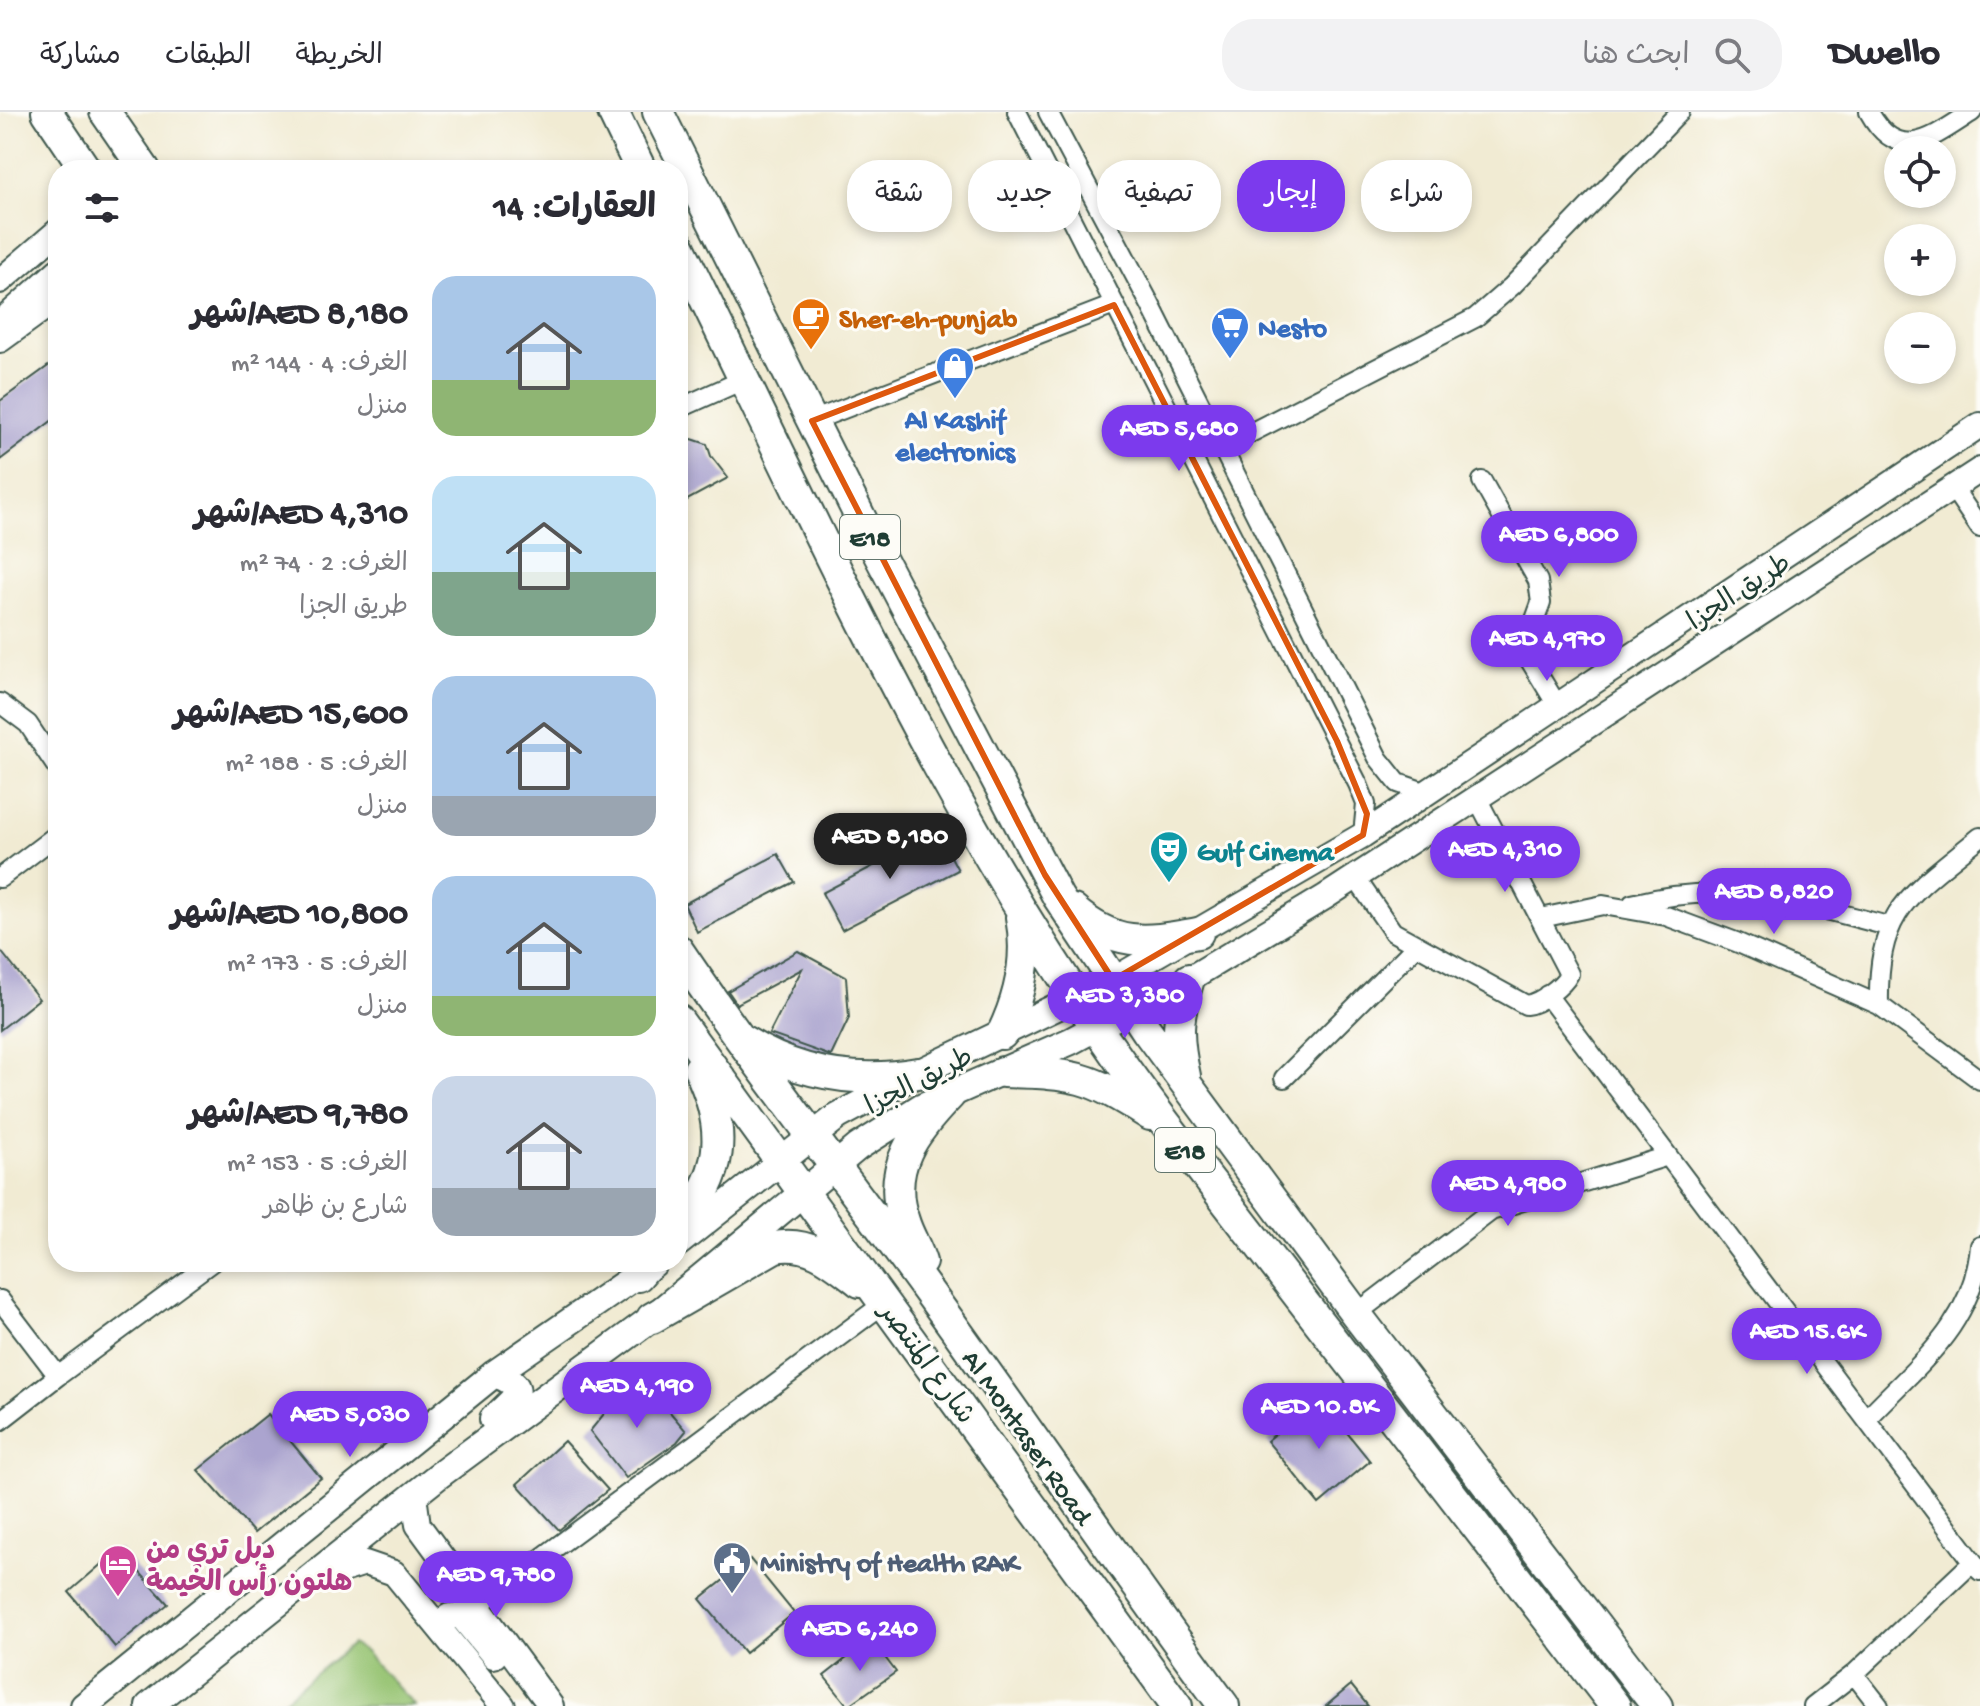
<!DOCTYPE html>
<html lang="ar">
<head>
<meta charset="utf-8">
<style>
	body { margin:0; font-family:"Gochi Hand","Playpen Sans Arabic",sans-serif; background:#f2f2f3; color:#2b2b33; direction:rtl; height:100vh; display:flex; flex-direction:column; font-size:30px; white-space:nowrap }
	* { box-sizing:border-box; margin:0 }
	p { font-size:26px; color:#7c7c81 }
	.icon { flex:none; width:44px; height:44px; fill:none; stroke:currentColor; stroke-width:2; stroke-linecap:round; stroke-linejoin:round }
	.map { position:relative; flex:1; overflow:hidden; direction:ltr }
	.panel { position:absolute; left:48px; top:48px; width:640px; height:1112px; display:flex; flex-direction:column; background:#fff; border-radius:32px; box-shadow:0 4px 12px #0003; direction:rtl }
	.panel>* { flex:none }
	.guide { position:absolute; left:712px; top:48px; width:760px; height:72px; direction:rtl; display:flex; gap:16px }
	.tools { position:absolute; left:1884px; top:24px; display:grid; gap:16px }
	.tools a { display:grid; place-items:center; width:72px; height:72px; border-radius:50%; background:#fff; box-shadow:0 4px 12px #0003; font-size:40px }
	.price { position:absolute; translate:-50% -68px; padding:0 18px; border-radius:28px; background:#7c3aed; color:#fff; font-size:26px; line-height:52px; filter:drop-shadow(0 2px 4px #0008) }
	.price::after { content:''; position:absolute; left:50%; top:48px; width:24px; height:18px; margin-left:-12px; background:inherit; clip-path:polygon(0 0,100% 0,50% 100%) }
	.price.selected { background:#222; color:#fff }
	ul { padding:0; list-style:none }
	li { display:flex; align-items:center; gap:24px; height:200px; padding:0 32px }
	li span { display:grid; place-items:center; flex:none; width:224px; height:160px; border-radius:24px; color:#555 }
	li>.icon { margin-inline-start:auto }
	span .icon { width:96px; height:96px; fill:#fffc; stroke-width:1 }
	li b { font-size:34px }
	h2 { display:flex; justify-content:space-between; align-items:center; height:96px; padding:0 32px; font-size:34px }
	.chip { padding:0 28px; border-radius:32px; background:#fff; box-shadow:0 4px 12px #0003; font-size:28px; line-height:72px }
	.chip.selected { background:#7c3aed; color:#fff }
	header { display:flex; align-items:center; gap:48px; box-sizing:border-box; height:112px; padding:0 40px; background:#fff; border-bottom:2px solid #e1e1e2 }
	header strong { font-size:38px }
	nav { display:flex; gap:44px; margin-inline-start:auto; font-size:28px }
	.search { width:560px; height:72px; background:#f2f2f3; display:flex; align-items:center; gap:20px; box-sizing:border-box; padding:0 28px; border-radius:32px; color:#7c7c81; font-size:30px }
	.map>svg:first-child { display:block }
</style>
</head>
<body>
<header>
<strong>Dwello</strong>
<div class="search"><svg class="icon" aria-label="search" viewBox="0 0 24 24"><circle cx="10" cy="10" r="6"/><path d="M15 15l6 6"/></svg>ابحث هنا</div>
<nav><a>الخريطة</a><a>الطبقات</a><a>مشاركة</a></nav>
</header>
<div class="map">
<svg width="1980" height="1594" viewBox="0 0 1980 1594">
	<rect width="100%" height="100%" fill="#fdfcf7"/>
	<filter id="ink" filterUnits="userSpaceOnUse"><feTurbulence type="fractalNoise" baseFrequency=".0125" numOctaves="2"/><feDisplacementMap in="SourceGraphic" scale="16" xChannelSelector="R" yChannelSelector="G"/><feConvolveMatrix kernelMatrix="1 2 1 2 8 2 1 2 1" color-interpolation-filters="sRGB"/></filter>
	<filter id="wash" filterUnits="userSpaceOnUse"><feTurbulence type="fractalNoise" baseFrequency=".006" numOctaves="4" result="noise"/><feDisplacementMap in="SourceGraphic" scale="32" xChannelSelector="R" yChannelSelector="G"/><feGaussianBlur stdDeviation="1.8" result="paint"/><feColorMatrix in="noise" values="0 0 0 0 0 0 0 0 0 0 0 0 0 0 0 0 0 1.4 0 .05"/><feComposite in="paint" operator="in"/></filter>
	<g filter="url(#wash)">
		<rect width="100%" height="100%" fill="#f1ebd3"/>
		<path fill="#94c270" stroke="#5a8052" stroke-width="2" d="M352 1532 365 1540 415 1594H276Z"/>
		<g id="blocks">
			<path fill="#aba4cf" d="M58 247V304L0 348V289Z
				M692 327 707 332 711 344 728 366 678 393V334Z
				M938 720 958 758 842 818 822 781Z
				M778 742 794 770 697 820 684 792Z
				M0 838 39 887 0 918Z
				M798 839 846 865 849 906 831 944 769 922 802 857 737 892 728 879Z
				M647 1273 686 1319 677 1330 626 1366 590 1319 612 1292Z
				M1319 1286 1370 1349 1319 1392 1267 1329Z
				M268 1302 321 1366 254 1421 198 1358Z
				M564 1329 608 1378 559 1418 517 1372Z
				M119 1437 168 1492 115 1535 69 1480Z
				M750 1447 794 1501 745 1541 700 1487Z
				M871 1527 896 1560 848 1594 824 1564Z
				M1351 1573 1368 1594H1326Z"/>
		</g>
	</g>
	<g filter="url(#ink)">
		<use href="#blocks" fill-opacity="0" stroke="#3e574c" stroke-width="2"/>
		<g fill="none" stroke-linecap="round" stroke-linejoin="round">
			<defs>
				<path id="minor" d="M1017 0 1358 672 1366 692 1363 723
					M1048 0 1150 192 1378 646 1398 671 1427 681
					M1869 0C1899 54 1933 25 1972 0
					M678 297 745 267
					M812 309 1114 193
					M1221 336 1475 206 1512 174 1680 0
					M1482 369 1538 469 1541 491 1529 524V547L1557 593
					M1953 376 1980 416
					M0 591 28 612 58 657
					M1355 765 1393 820 1526 893C1539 892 1563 874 1569 862L1477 686
					M0 766 58 722
					M1632 792C1730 767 1794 790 1888 814
					M1541 806 1603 793 1666 804 1736 830 1879 893 1980 968
					M1547 883 1980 1459
					M1879 893C1877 796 1911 782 1980 725
					M1284 966 1416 834
					M0 1188 58 1264 0 1309
					M1356 1202 1491 1099 1668 1044
					M58 1264 212 1150
					M1866 1307C1918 1252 1973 1214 1980 1134
					M477 1494 886 1190
					M1854 1562 1879 1594
					M1813 1594 1854 1562 1973 1450"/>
				<path id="tertiary" d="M0 169 58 119
					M0 211 58 159
					M0 228 58 186
					M1113 868 1363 723 1980 313
					M1132 896 1189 867 1325 785 1980 358
					M414 1383 418 1413 551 1594
					M309 1469 365 1451 394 1461 503 1594
					M438 1513 449 1504H461L494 1544"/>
				<path id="secondary" d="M678 1131 838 1004 918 961 1113 868
					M493 1307C514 1287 533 1275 494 1262
					M84 1594 494 1262 653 1152
					M149 1594 438 1364 652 1206 858 1035 921 995 1071 929 1132 896"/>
				<path id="primary" d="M47 0 86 58
					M105 0 145 58
					M678 838C756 954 843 1062 925 1175 1026 1314 1122 1456 1224 1594
					M678 908 1177 1594
					M744 929C799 963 856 972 918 961
					M678 1117C723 1063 729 1021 699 957
					M921 1150C917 1136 908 1123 904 1109 885 1056 915 1019 950 983
					M638 1164 650 1150
					M652 1206 775 1135C810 1128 834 1150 860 1170"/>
				<path id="trunk" d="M613 0 641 58
					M658 0 878 441 1058 785 1147 919 1356 1202 1657 1594
					M678 132C826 433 962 744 1166 1012L1615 1594
					M1073 798C1117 836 1145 830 1198 821
					M1002 922C1020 885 1029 846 1021 805
					M1003 960C1077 962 1087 963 1150 1003
					M1185 964C1176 924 1177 906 1189 867"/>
			</defs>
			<use href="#minor" stroke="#3e574c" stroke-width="22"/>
			<use href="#tertiary" stroke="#3e574c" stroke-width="28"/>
			<use href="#secondary" stroke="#3e574c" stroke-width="30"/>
			<use href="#primary" stroke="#3e574c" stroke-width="34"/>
			<use href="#trunk" stroke="#3e574c" stroke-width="34"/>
			<use href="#minor" stroke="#fff" stroke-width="18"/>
			<use href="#tertiary" stroke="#fff" stroke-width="24"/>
			<use href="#secondary" stroke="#fff" stroke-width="26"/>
			<use href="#primary" stroke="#fff" stroke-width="30"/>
			<use href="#trunk" stroke="#fff" stroke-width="30"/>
		</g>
	</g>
	<path fill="none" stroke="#de580e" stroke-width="6" stroke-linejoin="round" d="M1114 193 1337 629 1367 702 1363 723 1113 868 1045 763 812 309Z"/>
	<defs>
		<symbol id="cafe-pin" viewBox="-11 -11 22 30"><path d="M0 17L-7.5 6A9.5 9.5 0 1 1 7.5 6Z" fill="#e8710a" stroke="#fdfcf7"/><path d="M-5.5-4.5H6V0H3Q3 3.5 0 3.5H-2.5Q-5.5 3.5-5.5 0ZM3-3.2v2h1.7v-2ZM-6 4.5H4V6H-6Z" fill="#fff"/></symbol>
		<symbol id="supermarket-pin" viewBox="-11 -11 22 30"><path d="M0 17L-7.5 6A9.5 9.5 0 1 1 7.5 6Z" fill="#3f7fe0" stroke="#fdfcf7"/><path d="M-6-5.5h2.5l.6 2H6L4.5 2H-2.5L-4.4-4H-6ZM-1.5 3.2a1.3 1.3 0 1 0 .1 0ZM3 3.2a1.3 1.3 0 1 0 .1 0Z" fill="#fff"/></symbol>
		<symbol id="shop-pin" viewBox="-11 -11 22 30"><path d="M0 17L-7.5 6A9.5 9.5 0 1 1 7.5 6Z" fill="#3f7fe0" stroke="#fdfcf7"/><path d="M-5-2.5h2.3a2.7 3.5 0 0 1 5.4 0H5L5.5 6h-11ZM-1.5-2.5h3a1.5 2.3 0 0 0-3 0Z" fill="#fff"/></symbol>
		<symbol id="theatre-pin" viewBox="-11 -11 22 30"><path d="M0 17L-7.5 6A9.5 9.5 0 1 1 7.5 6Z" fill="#0f9aa8" stroke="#fdfcf7"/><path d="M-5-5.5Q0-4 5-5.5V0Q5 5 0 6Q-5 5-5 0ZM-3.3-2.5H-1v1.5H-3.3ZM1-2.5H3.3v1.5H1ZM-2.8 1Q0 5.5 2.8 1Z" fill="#fff"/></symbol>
		<symbol id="civic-pin" viewBox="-11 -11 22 30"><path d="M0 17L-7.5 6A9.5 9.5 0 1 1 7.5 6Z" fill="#5c6f8a" stroke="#fdfcf7"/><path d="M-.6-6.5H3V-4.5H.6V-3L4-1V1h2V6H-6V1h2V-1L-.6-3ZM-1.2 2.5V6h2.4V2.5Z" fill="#fff"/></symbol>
		<symbol id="hotel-pin" viewBox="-11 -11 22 30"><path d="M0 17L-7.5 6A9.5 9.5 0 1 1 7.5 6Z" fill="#d1479c" stroke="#fdfcf7"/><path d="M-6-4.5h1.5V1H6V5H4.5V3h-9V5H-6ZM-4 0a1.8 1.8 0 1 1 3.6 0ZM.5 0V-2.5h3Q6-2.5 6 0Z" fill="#fff"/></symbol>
	</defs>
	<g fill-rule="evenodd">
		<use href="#cafe-pin" x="789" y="183" width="44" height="60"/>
		<use href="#supermarket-pin" x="1208" y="192" width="44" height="60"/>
		<use href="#shop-pin" x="933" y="232" width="44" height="60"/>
		<use href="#theatre-pin" x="1147" y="716" width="44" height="60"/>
		<use href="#civic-pin" x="710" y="1427" width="44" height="60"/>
		<use href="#hotel-pin" x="96" y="1430" width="44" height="60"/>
	</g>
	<g text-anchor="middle" stroke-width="6" stroke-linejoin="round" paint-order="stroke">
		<g fill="#fdfcf7" stroke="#62766e" stroke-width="2">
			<rect x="840" y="403" width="60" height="44" rx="6"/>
			<rect x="1155" y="1016" width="60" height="44" rx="6"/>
		</g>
		<g font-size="26" font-weight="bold" fill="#1f3d34">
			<text x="870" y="434">E18</text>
			<text x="1185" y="1047">E18</text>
		</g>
		<g font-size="28" font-weight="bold" fill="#c56008" stroke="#fdfcf7" text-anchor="start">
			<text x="839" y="215">Sher-eh-punjab</text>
		</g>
		<g font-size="28" font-weight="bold" fill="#366cbe" stroke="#fdfcf7" text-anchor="start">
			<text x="1258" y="224">Nesto</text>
			<text x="955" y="316" text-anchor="middle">Al Kashif<tspan x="955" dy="32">electronics</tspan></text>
		</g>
		<g font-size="28" fill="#1f3d34" stroke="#fdfcf7">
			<text transform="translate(1738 478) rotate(-33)" y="10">طريق الجزا</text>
			<text transform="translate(918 967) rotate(-27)" y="10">طريق الجزا</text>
			<text transform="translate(929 1250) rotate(54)" y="10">شارع المنتصر</text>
			<text transform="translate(1029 1324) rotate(55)" y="10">Al Montaser Road</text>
		</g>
		<g font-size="28" font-weight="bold" fill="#0d838f" stroke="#fdfcf7" text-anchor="start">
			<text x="1197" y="748">Gulf Cinema</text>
		</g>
		<g font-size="28" font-weight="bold" fill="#b23c85" stroke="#fdfcf7" text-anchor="start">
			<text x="146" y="1446">دبل تري من<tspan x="146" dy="32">هلتون رأس الخيمة</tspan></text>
		</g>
		<g font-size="28" font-weight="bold" fill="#4e5e75" stroke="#fdfcf7" text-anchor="start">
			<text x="760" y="1459">Ministry of Health RAK</text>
		</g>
	</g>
</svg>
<div class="tools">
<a><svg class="icon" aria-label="locate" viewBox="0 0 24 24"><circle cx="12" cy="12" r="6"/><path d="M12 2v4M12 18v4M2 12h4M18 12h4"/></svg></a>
<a>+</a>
<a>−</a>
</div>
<b class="price" style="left:1179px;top:361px">AED 5,680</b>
<b class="price" style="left:1559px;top:467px">AED 6,800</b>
<b class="price" style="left:1547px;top:571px">AED 4,970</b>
<b class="price selected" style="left:890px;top:769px">AED 8,180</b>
<b class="price" style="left:1505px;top:782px">AED 4,310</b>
<b class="price" style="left:1774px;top:824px">AED 8,820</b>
<b class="price" style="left:1125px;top:928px">AED 3,380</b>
<b class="price" style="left:1508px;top:1116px">AED 4,980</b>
<b class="price" style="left:1807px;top:1264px">AED 15.6K</b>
<b class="price" style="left:637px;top:1318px">AED 4,190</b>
<b class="price" style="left:1319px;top:1339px">AED 10.8K</b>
<b class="price" style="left:350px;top:1347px">AED 5,030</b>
<b class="price" style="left:496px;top:1507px">AED 9,780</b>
<b class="price" style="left:860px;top:1561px">AED 6,240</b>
<div class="guide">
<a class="chip">شراء</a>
<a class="chip selected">إيجار</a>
<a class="chip">تصفية</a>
<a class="chip">جديد</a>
<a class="chip">شقة</a>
</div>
<section class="panel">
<h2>العقارات: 14<svg class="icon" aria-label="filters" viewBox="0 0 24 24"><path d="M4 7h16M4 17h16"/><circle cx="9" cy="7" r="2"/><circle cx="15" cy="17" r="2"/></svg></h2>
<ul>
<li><span style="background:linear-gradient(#a9c7e8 65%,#8fb573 0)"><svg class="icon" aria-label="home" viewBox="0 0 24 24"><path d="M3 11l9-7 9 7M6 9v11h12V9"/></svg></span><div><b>AED 8,180/شهر</b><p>الغرف: 4 · 144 m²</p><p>منزل</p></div></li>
<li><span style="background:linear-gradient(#bfe0f5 60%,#7fa58c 0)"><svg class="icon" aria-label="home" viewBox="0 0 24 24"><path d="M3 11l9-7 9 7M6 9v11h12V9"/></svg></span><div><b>AED 4,310/شهر</b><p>الغرف: 2 · 74 m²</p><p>طريق الجزا</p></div></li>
<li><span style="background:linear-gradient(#a9c7e8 75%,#9aa5b1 0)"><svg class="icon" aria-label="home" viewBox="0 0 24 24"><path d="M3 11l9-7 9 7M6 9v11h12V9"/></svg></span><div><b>AED 15,600/شهر</b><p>الغرف: 5 · 188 m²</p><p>منزل</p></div></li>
<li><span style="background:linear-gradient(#a9c7e8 75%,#8fb573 0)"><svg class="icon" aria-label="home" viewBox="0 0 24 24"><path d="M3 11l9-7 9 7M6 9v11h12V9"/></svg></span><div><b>AED 10,800/شهر</b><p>الغرف: 5 · 173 m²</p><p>منزل</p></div></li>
<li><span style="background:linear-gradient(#c9d6e8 70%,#9aa5b1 0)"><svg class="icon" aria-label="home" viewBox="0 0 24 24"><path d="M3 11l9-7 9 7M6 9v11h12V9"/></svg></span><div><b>AED 9,780/شهر</b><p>الغرف: 5 · 153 m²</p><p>شارع بن ظاهر</p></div></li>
</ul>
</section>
</div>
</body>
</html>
